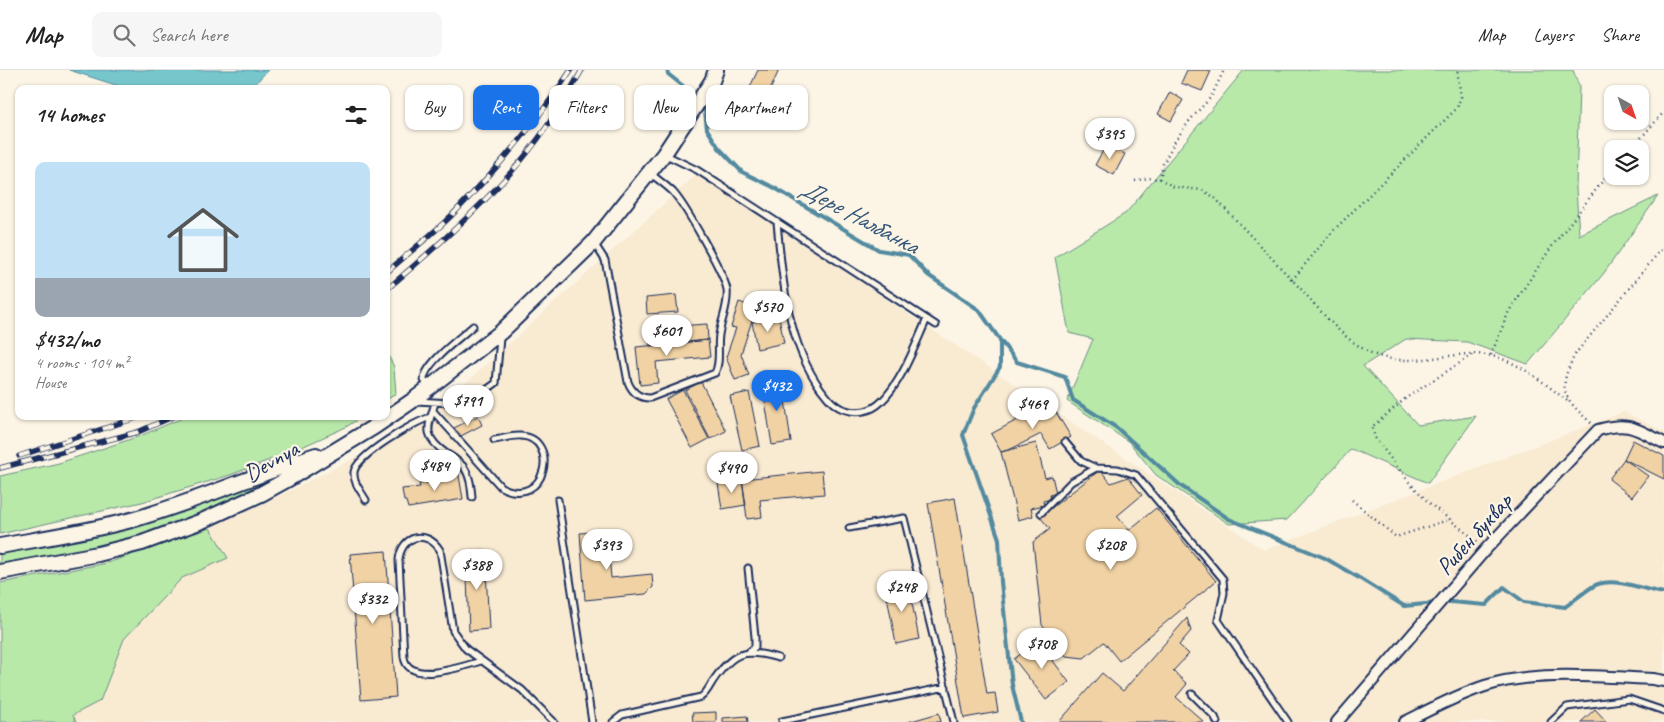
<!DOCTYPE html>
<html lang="en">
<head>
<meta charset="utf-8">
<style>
	body { margin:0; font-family:Caveat,sans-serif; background:#f6f6f6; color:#222; height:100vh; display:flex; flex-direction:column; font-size:19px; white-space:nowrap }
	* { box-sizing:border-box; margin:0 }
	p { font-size:16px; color:#767676 }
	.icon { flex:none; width:28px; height:28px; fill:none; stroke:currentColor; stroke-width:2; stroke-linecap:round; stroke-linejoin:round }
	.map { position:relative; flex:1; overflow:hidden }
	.details { position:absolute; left:15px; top:15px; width:375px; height:335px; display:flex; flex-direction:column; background:#fff; border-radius:10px; box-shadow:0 1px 4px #0004 }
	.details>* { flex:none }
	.banner { position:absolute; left:405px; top:15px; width:475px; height:45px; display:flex; gap:10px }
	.needle { width:32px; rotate:140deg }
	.controls { position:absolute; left:1604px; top:15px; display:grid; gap:10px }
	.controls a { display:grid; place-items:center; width:45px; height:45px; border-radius:10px; background:#fff; box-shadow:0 1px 4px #0004; font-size:25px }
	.price { position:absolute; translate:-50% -42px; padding:0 11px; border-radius:18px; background:#fff; color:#222; font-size:16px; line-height:32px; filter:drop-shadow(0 1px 2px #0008) }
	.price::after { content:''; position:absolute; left:50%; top:30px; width:15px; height:11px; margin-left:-8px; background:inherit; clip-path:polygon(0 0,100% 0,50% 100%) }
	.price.current { background:#1a73e8; color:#fff }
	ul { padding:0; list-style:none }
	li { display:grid; align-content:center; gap:10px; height:265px; padding:0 20px }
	li span { display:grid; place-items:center; height:155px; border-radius:10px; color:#555 }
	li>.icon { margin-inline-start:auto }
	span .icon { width:90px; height:90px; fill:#fffc; stroke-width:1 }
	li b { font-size:21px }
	h2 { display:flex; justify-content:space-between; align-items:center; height:60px; padding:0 20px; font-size:21px }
	.chip { padding:0 18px; border-radius:10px; background:#fff; box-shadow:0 1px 4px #0004; font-size:18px; line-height:45px }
	.chip.current { background:#1a73e8; color:#fff }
	header { display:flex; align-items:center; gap:30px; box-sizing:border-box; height:70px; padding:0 25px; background:#fff; border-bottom:1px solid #e0e0e0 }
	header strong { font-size:24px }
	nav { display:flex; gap:28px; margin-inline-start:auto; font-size:18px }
	.search { width:350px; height:45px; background:#f6f6f6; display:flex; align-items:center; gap:12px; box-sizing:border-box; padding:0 18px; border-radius:10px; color:#767676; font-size:19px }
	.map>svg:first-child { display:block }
</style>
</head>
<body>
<header>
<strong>Map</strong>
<div class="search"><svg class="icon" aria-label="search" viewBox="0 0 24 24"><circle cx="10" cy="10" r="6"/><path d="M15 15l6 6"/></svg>Search here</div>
<nav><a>Map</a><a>Layers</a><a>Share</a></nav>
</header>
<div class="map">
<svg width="1664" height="652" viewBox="0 0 1664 652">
	<rect width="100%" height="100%" fill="#fcf5e5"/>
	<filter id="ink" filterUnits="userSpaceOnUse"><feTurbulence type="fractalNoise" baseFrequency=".02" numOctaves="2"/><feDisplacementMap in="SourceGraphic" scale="10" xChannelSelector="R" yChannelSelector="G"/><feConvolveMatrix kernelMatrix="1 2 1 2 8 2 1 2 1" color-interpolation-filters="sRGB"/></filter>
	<g filter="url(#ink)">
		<path fill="#f9ead2" d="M697 104 1264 480 1624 342 1664 362V652H0V513L107 493 210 458 281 425 418 356Z"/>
		<path fill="#b8e9a9" stroke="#6a8c84" d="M1244 0H1573L1579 16 1576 118 1579 165 1658 126 1604 203 1528 294 1467 272 1406 269 1363 296 1418 355 1476 346 1428 413 1351 379 1287 450 1229 454 1156 405 1129 372 1067 331 1093 269 1069 263 1055 187 1126 143Z
			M386 281 394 297 396 324 386 330Z
			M187 346H363L346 357 293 381 230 405 142 432 0 464V406L59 393 140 366Z
			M282 397 290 408 142 473 0 502V477L85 462Z
			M210 458 228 488 182 508 124 569 100 631 73 645 76 652H0V513L107 493Z"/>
		<path fill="#76c7cc" stroke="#528aa0" d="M69 0H268L254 15 234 19H128Z"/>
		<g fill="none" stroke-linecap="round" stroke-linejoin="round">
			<path stroke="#528aa0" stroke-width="4" d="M667 0 668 4 698 28
				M704 32 707 59 719 78 742 102 773 117 879 180 909 185 928 205 979 240 1000 270V297L974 338 963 365 999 469 1001 512 1012 615 1021 652
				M1000 270 1017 292 1065 307 1073 330 1117 358 1181 416 1229 449 1325 488 1359 508 1404 536 1436 533
				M1443 532H1451L1486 535 1504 517 1524 532 1565 537C1574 531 1589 517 1598 514 1619 508 1643 520 1664 523"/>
		</g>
		<path fill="#f1d2a4" stroke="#1b2f5e" d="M758 0H779L768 25 750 17Z
			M1187 0H1207L1211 1 1202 21 1181 13Z
			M1170 22 1183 30 1171 51 1158 44Z
			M1106 75 1125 84 1114 105 1095 95Z
			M676 225 678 242 647 244 646 228Z
			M739 232 756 238 741 284 749 305 735 310 726 287 736 258 731 257Z
			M779 247 784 273 757 279 752 252Z
			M707 254 708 270 650 276 649 258Z
			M708 270 710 287 656 292 658 313 640 315 636 277Z
			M782 309 791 372 772 375 762 312Z
			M701 312 726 361 710 369 685 320Z
			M683 320 709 369 692 378 666 329Z
			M749 322 760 376 742 380 730 326Z
			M1051 334 1071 367 1050 379 1041 364 1011 379 1001 382 991 364 1032 342Z
			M478 346 482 355 459 367 454 358Z
			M1633 370 1664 386V409L1624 389Z
			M1036 373 1045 408 1052 406 1056 423 1050 425 1051 429 1043 431 1044 435 1031 438 1033 446 1018 450 1001 382Z
			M1624 389 1648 406 1632 427 1609 409Z
			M458 400 463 429 408 438 406 431H404L402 419 420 417 419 414 431 412 430 409 447 406Z
			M1100 400 1111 413 1128 407 1142 425 1117 446 1129 460 1156 438 1216 511 1119 591 1104 572 1084 588 1066 586 1042 555 1033 472 1050 459 1040 447Z
			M822 401 824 424 760 430 762 447 747 449 742 409Z
			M742 409 746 435 722 439 718 413Z
			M955 428 987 624 995 623 998 642 964 648 928 433Z
			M607 461 611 508 652 504 653 517 646 524 585 530 580 463Z
			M485 480 489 559 469 561 466 481Z
			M386 481 396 627 361 630 350 484Z
			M908 512 919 569 896 574 885 516Z
			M1187 548 1191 561 1179 575 1189 584 1173 601 1187 614 1176 627 1204 652H1059L1102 603 1123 621Z
			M1038 571 1069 612 1046 630 1014 589Z
			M1595 639 1607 652H1581Z
			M716 642V652H693L692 643Z
			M939 643 941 652H908Z
			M747 646 748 652H723V648Z"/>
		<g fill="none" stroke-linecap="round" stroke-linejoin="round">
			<defs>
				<path id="lane" d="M664 84 697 100 936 255
					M777 152C782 208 787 272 821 319 828 328 834 337 846 340 858 344 872 341 881 332 902 312 915 275 927 249
					M594 173 605 190 628 312C632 322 639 328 650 328L715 303C721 292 717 277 719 265 721 250 729 235 727 220 725 205 685 135 673 122 666 115 657 109 650 103
					M429 317 424 310C424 294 461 267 473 256
					M417 331 467 334 496 313 500 268
					M435 333C427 359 423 367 447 384 453 387 459 392 463 396 470 405 471 416 472 427
					M433 341 501 417C547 440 560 368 521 366 512 365 502 369 494 370
					M1065 372 1081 391 1096 398 1118 399 1136 405 1223 509 1224 523 1218 550 1288 652
					M366 430C361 421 353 413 354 402 356 386 415 351 431 347
					M558 430 592 652
					M1041 443 1071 412 1096 398
					M849 458 904 448 954 652
					M748 498 755 567V577L749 582
					M481 591C464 596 408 616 404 587L399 490C401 465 427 459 440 480L453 561 466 579 522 620 554 652
					M1192 624 1215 647 1217 652
					M782 651 946 617
					M613 652 622 645 701 627C707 623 709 617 713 611 733 582 744 578 778 588
					M1551 652 1567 637 1629 629 1664 641"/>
				<path id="street" d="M1337 652 1486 479 1598 360C1629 351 1636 359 1664 373
					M1405 652C1431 639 1457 625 1485 616 1533 600 1603 607 1653 609L1664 611"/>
				<path id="secondary" d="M0 476C45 468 91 461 135 449 197 431 255 405 316 385
					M0 502 98 484 142 473 202 451 261 424 290 408 374 357 412 331 501 262 593 173 664 84 712 11 716 0"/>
			</defs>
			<use href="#lane" stroke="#1b2f5e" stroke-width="9"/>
			<use href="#street" stroke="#1b2f5e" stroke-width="14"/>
			<use href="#secondary" stroke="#1b2f5e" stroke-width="18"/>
			<path stroke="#1b2f5e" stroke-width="2.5" stroke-dasharray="1 4" stroke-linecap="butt" d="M1631 79 1664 42
				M1160 109 1163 94 1175 71 1190 50 1211 27 1224 0
				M1135 111 1148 108 1160 109 1174 117 1202 120 1214 127C1243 157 1271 188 1300 218 1322 242 1345 273 1376 285 1408 297 1442 284 1474 284 1512 284 1541 311 1570 333
				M1292 210 1333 161 1457 38 1461 27 1457 0
				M1472 285 1406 328 1372 357 1375 368 1409 412 1429 433 1478 472
				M1491 285 1509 241 1550 179 1612 99
				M1591 353C1563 327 1556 320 1576 283L1664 176
				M1352 430 1396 467 1451 449"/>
			<use href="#lane" stroke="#fcf5e5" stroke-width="5"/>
			<use href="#street" stroke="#fcf5e5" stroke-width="10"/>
			<use href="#secondary" stroke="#fcf5e5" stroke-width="14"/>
			<defs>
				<path id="rail" d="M386 203C408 183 432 165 452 145 496 100 537 52 571 0
					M386 220C430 182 474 144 513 100 540 70 562 35 582 0
					M19 386 142 346
					M0 398 138 362 174 346"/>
			</defs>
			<use href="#rail" stroke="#1b2f5e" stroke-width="5.5"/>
			<use href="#rail" stroke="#fcf5e5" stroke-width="4" stroke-dasharray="11" stroke-linecap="butt"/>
		</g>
	</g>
	<g text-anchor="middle" stroke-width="4.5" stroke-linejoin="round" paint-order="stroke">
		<g font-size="24" fill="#1b2f5e" stroke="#fcf5e5">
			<text transform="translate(271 391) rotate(-30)" y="8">Devnya</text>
			<text transform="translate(1474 464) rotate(-48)" y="8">Рибен буквар</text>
		</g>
		<g font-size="25" font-style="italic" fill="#32557a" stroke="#fcf5e5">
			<text transform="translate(860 146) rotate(28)" y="9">Дере Налбанка</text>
		</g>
	</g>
</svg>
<div class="controls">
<a><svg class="needle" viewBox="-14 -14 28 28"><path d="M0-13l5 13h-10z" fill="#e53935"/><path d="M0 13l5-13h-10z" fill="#767676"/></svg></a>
<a><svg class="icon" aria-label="layers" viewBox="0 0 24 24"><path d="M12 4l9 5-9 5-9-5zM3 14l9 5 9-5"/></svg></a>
</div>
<b class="price" style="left:1110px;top:90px">$395</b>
<b class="price" style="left:768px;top:263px">$570</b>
<b class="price" style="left:667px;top:287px">$601</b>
<b class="price current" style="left:777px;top:342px">$432</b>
<b class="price" style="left:468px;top:357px">$791</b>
<b class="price" style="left:1033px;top:360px">$469</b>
<b class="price" style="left:435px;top:422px">$484</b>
<b class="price" style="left:732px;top:424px">$490</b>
<b class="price" style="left:607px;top:501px">$393</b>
<b class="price" style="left:1111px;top:501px">$208</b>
<b class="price" style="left:477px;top:521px">$388</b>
<b class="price" style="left:902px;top:543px">$248</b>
<b class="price" style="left:373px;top:555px">$332</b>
<b class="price" style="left:1042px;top:600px">$708</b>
<div class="banner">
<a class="chip">Buy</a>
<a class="chip current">Rent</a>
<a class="chip">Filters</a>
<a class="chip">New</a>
<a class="chip">Apartment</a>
</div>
<section class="details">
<h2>14 homes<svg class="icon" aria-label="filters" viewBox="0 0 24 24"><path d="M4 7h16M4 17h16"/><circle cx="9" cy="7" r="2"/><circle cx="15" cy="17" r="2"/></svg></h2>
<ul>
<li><span style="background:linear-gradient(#bfe0f5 75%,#9aa5b1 0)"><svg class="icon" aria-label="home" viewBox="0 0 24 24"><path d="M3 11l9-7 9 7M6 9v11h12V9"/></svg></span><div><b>$432/mo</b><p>4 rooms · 104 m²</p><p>House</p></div></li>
</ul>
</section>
</div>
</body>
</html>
